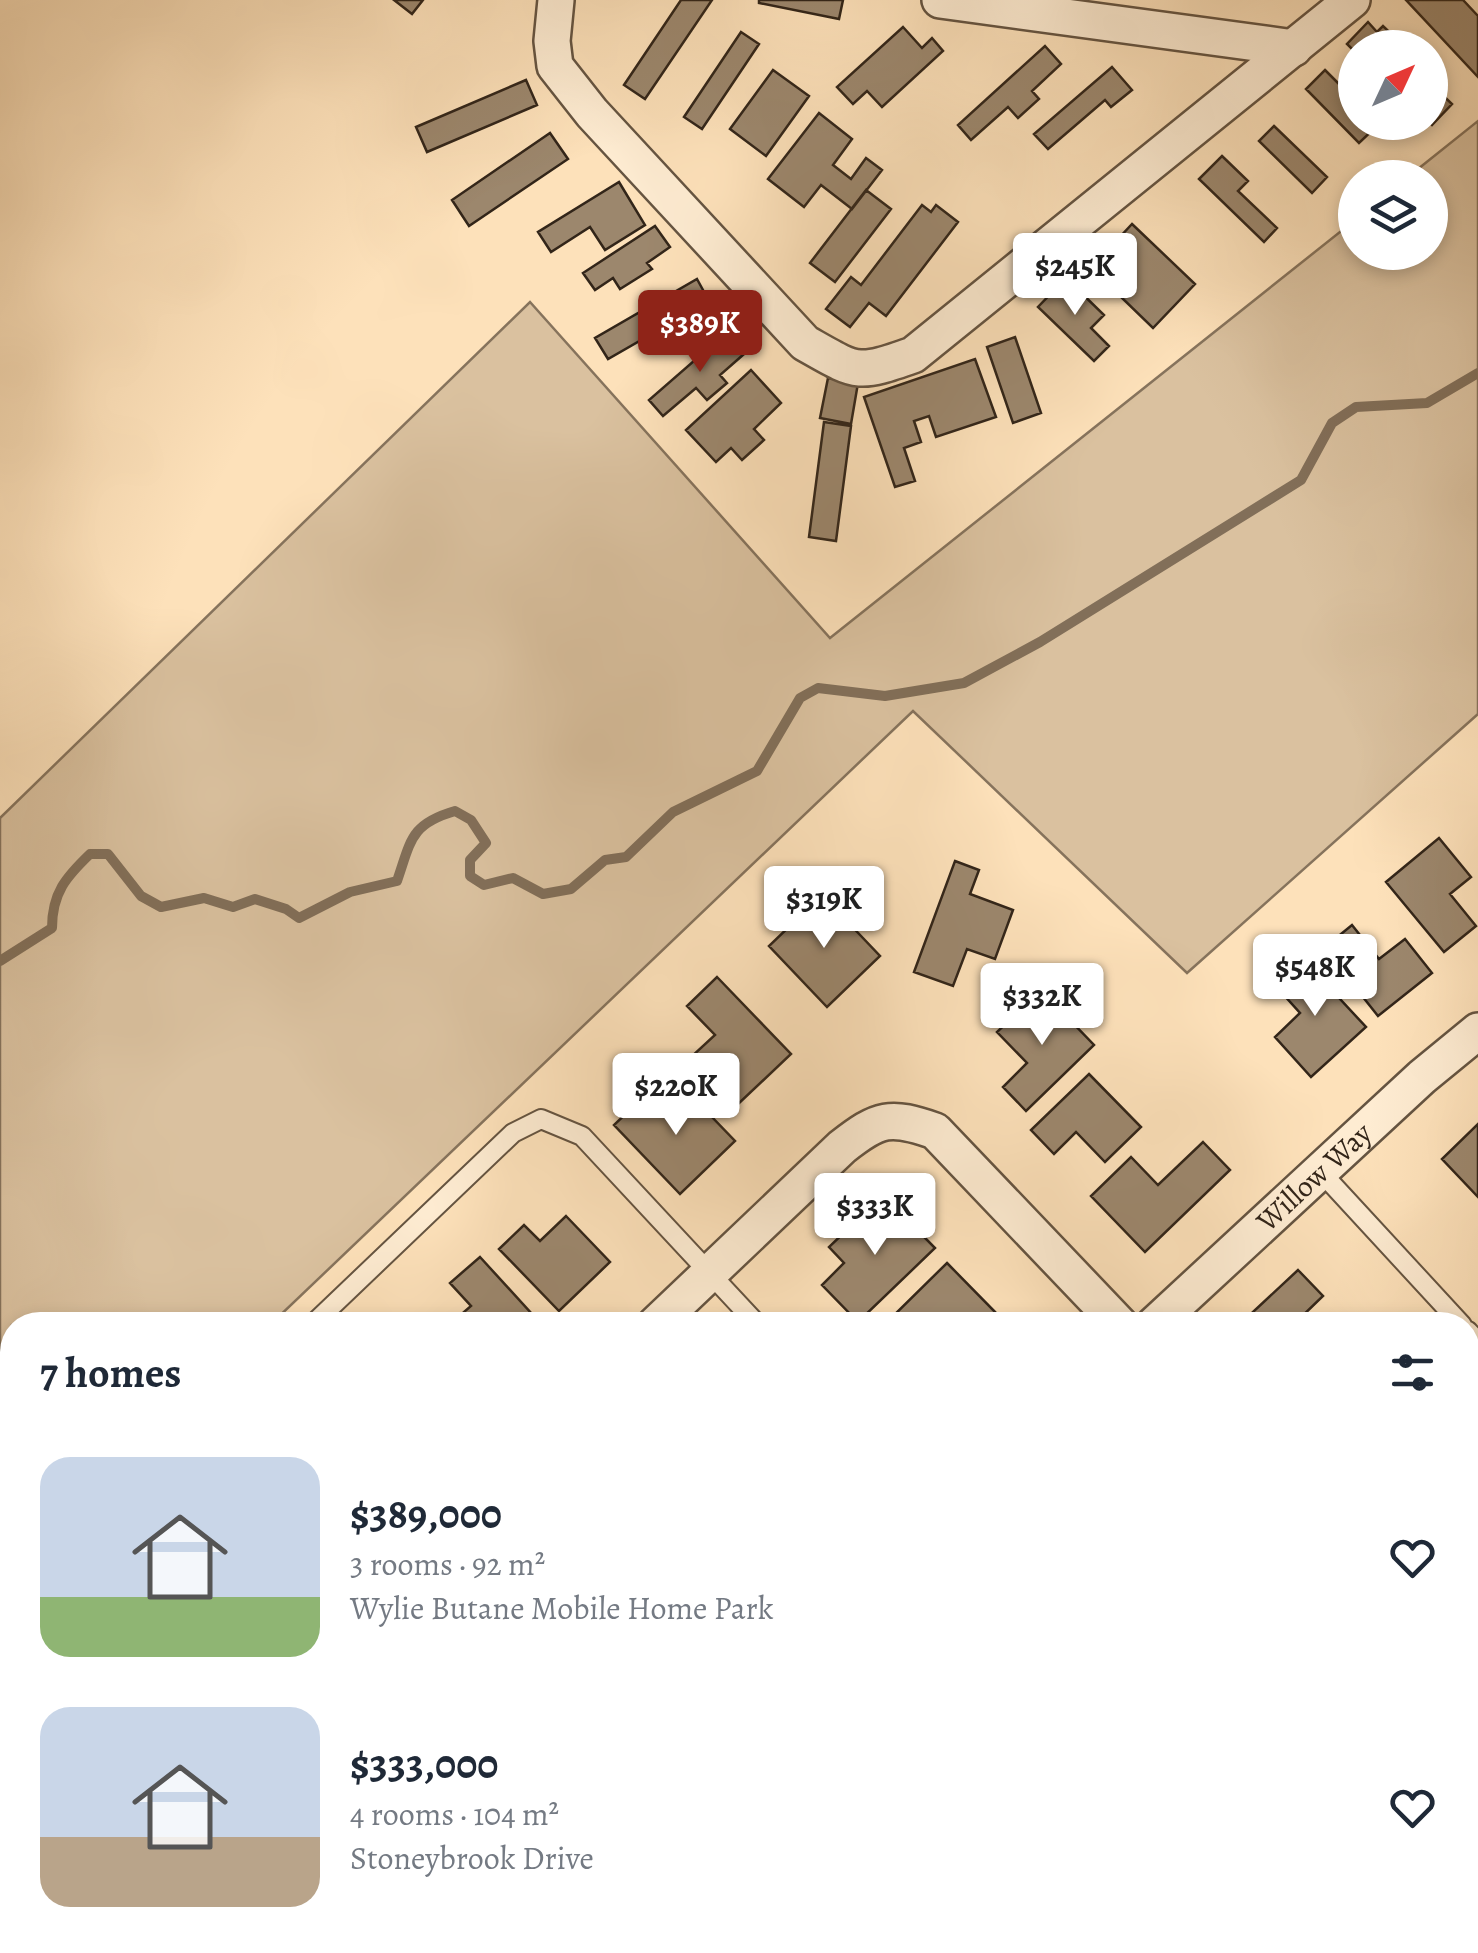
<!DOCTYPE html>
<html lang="en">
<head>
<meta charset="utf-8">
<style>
	body { margin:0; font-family:Alegreya,serif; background:#f2f2f3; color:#1f2937; height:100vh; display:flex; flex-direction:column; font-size:38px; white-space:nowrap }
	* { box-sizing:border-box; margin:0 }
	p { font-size:32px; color:#747a83 }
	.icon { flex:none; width:55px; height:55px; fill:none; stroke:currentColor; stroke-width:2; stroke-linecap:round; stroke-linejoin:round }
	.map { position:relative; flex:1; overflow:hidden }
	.drawer { position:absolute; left:0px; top:1312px; width:1480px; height:642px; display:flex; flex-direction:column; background:#fff; border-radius:40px 40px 0 0; box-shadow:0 5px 15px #0003 }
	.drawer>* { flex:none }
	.needle { width:65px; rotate:46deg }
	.fabs { position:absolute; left:1338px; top:30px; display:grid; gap:20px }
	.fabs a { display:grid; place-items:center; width:110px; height:110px; border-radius:50%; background:#fff; box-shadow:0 5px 15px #0003; font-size:50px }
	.price { position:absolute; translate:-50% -85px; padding:0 22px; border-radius:10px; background:#fff; color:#222; font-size:32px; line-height:65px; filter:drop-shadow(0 2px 5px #0008) }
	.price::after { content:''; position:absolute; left:50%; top:60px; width:30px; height:22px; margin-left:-15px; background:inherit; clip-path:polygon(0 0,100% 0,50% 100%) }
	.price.active { background:#8f2418; color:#fff }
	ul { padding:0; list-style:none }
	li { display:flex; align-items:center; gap:30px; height:250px; padding:0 40px }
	li span { display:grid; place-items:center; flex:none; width:280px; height:200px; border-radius:30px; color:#555 }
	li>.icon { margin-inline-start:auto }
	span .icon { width:120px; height:120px; fill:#fffc; stroke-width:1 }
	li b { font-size:42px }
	h2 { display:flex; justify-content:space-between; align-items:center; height:120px; padding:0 40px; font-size:42px }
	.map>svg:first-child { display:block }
</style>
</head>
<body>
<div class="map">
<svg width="1478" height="1953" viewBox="0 0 1478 1953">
	<rect width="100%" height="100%" fill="#fde1ba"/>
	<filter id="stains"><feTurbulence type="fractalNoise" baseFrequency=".002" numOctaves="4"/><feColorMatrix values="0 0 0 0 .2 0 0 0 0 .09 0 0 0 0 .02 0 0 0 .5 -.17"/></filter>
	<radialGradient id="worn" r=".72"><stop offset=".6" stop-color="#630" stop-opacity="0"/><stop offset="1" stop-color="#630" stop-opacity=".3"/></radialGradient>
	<path fill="#dac19f" stroke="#86735c" stroke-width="2.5" d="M1478 121V714L1187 973 913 711 270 1325H12V1571L0 1583V818L530 302 830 638 1355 220V252H1430V178L1408 177Z"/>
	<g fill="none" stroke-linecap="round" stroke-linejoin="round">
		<path stroke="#826f59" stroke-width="10" d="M0 961 52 928C52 893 66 877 90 854H108L141 896 161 907 204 898 233 907 255 899 286 909 299 918 350 892 397 881C411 841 410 824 455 811L471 820 486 843 470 860V876L484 885 513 878 543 894 571 889 605 860 626 857 673 812 757 771 800 698 818 688 885 696 964 683 1040 642 1301 480 1332 423 1356 407 1427 403 1478 373"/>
	</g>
	<path fill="#9c876d" stroke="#322519" stroke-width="2.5" d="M394 0H423L412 14Z
		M681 0H712L645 99 624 85Z
		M759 0H843L839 19 759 3Z
		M1406 0H1463L1478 16V77Z
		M1368 22 1377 32 1383 26 1406 48H1355V52L1347 44Z
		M903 27 922 48 932 38 943 51 882 107 867 91 853 104 837 87Z
		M741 32 759 44 702 129 684 117Z
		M1045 46 1061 64 1032 91 1039 99 1018 118 1008 107 971 140 958 125Z
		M1112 67 1132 90 1111 107 1105 100 1048 149 1034 134Z
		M773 70 809 96 766 156 730 129Z
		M1325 70 1355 100V122L1379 124 1359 143 1306 89Z
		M526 80 537 105 427 152 416 127Z
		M1430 83 1452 104 1432 125 1429 122Z
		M819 113 852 139 833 165 851 179 866 158 882 170 852 209 821 185 804 207 768 179Z
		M1274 126 1327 177 1312 193 1259 141Z
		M550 133 568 159 469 226 452 200Z
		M1222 156 1248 181 1238 191 1277 228 1264 242 1199 179Z
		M619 182 645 225 605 250 590 227 551 252 538 232Z
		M866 190 891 209 835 282 810 263Z
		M922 205 931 212 936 205 958 222 886 316 869 303 850 327 826 309 851 277 861 285Z
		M1132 224 1195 284 1153 328 1091 268Z
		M655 226 670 247 647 263 652 269 620 289 613 278 595 290 583 273Z
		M1066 278 1104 315 1091 328 1109 346 1094 361 1038 307Z
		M697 279 709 301 681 317 690 332 666 346 657 331 608 359 595 338Z
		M726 333 744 354 720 375 727 383 707 400 696 388 663 416 649 400Z
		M1015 337 1041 413 1013 423 987 347Z
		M975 359 996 417 936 437 929 416 914 421 921 442 904 448 915 481 895 487 864 397Z
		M751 370 781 403 754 429 764 440 742 460 731 448 716 462 686 430Z
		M828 378 858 383 851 424 820 418Z
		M824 422 851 426 836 541 809 537Z
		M1439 838 1471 877 1450 894 1476 926 1444 952 1386 882Z
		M955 861 979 870 970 894 1013 910 995 959 967 949 953 986 914 972Z
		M822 895 880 956 827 1007 769 946Z
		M1352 925 1379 959 1405 939 1432 973 1378 1016 1324 948Z
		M1302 958 1366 1027 1311 1077 1275 1037 1300 1013 1274 984Z
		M717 977 791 1054 736 1106 690 1058 715 1035 687 1006Z
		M1041 990 1094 1045 1026 1111 1003 1087 1027 1063 997 1032Z
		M1089 1074 1141 1127 1105 1162 1076 1132 1054 1154 1031 1130Z
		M684 1088 735 1141 680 1194 614 1125 640 1100 655 1116Z
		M1478 1124V1197L1442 1159Z
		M1203 1142 1230 1170 1145 1252 1091 1196 1131 1157 1158 1185Z
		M883 1195 935 1248 858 1322 822 1285 844 1263 829 1247Z
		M566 1216 610 1262 559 1311 499 1249 524 1225 540 1241Z
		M480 1257 542 1325H449L471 1306 450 1283Z
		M947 1263 1002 1319 996 1325H884Z
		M1298 1270 1323 1296 1295 1323 1297 1325H1239Z
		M1478 1483V1568L1468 1557V1493Z
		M0 1738 9 1747 12 1743V1804L0 1791Z
		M1468 1779 1478 1790V1803L1468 1813Z
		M0 1813 12 1826V1837L0 1849Z
		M113 1942 123 1953H101L112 1942Z
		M142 1942H246L250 1947 244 1953H152Z
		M494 1942 505 1953H482L493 1942Z
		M517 1942H601L590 1953H527Z
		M821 1942H869L879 1953H810Z
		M891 1942H938L945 1950 942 1953H902Z
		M1191 1942H1202L1210 1951 1218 1942H1245L1255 1953H1180Z"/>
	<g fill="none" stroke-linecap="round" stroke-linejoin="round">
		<defs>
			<path id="lane" d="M1320 1171 1462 1325
				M312 1325 513 1133 541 1119 582 1136 758 1325
				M1468 1331 1478 1342
				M0 1623 12 1611
				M1333 1942 1343 1953
				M355 1953 366 1942
				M1069 1953 1080 1942"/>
			<g id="street">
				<path d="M556 0 552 41 555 66 592 113 805 343C858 373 856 375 913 355L1352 0"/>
				<path d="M940 0 1294 48"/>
				<path d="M655 1325 842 1147C879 1118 890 1115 935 1131L1120 1325"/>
				<path id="s1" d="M1154 1325 1422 1077 1478 1031"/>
				<path d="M1468 1669 1478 1680"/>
				<path d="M1468 1902 1478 1892"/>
				<path d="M0 1948 12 1936"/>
				<path d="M705 1953 716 1942"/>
				<path d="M1413 1953 1424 1942"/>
			</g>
		</defs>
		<use href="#lane" stroke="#655441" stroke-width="22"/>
		<use href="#street" stroke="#655441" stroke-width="40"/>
		<use href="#lane" stroke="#feecd2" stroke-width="18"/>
		<use href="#street" stroke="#feecd2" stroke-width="35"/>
	</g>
	<g text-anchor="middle" stroke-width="8" stroke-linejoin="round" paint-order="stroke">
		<g font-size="30" fill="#322519" stroke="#feecd2">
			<text dy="10" stroke="none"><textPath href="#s1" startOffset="218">Willow Way</textPath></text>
		</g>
	</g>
	<rect width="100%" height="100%" filter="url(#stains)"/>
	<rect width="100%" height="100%" fill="url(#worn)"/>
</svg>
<div class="fabs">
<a><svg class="needle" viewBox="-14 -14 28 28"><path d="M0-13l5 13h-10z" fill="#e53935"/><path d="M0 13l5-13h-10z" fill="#747a83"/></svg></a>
<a><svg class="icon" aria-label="layers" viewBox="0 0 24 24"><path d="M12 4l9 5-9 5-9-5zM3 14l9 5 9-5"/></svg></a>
</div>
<b class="price" style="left:1075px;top:318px">$245K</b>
<b class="price active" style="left:700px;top:375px">$389K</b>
<b class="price" style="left:824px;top:951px">$319K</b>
<b class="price" style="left:1315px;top:1019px">$548K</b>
<b class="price" style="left:1042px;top:1048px">$332K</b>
<b class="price" style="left:676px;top:1138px">$220K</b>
<b class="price" style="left:875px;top:1258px">$333K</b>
<section class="drawer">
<h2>7 homes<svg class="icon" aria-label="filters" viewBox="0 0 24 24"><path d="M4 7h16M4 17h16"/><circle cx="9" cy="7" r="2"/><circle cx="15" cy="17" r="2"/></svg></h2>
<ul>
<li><span style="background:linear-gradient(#c9d6e8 70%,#8fb573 0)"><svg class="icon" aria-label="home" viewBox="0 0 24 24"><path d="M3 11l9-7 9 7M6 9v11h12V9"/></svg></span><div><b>$389,000</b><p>3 rooms · 92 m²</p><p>Wylie Butane Mobile Home Park</p></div><svg class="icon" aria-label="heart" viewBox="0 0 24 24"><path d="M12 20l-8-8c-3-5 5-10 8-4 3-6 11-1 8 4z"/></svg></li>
<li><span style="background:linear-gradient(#c9d6e8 65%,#b9a48a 0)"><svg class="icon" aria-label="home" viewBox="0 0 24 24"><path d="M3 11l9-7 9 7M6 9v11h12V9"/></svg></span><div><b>$333,000</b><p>4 rooms · 104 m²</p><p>Stoneybrook Drive</p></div><svg class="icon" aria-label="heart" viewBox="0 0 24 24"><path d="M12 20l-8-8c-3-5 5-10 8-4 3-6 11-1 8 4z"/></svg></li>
</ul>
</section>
</div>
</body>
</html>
